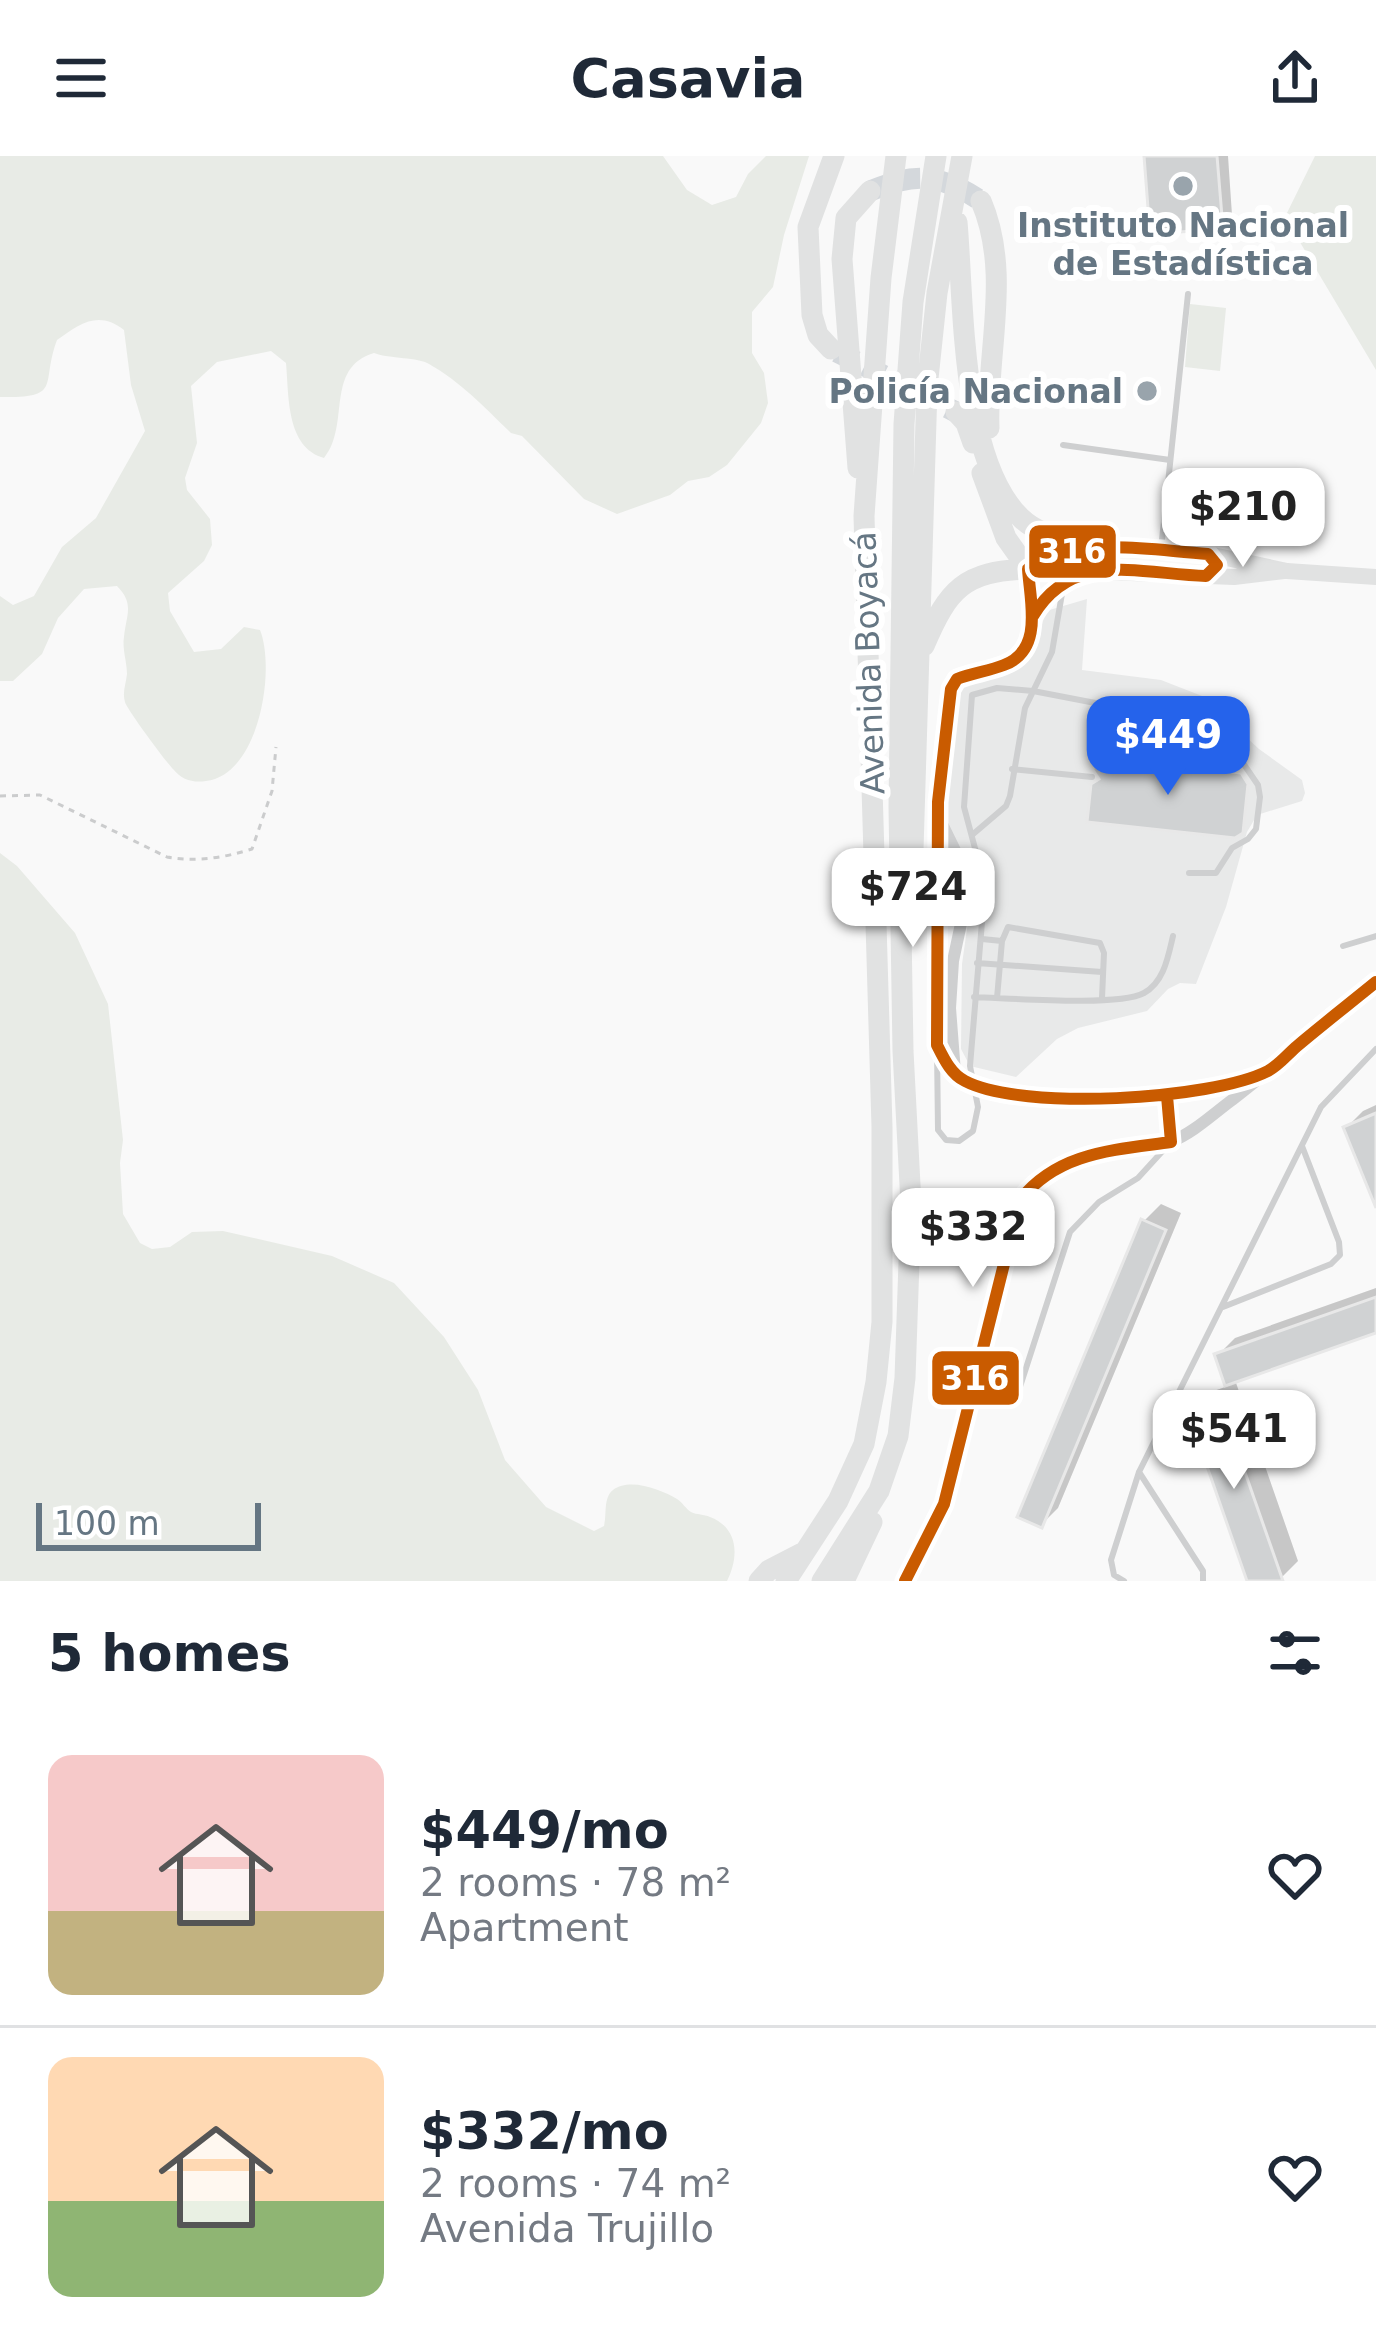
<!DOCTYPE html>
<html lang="en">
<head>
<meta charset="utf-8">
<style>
	body { margin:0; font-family:"DejaVu Sans",sans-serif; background:#f2f2f3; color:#1f2937; height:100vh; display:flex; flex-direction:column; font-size:45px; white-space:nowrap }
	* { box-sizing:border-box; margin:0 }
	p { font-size:39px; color:#747a83 }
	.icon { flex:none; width:66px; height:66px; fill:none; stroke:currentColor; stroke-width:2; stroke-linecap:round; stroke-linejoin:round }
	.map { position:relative; height:1425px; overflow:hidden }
	.side { display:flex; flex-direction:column; background:#fff; flex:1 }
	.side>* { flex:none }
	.scale { position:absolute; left:36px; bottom:30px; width:225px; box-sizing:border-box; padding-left:12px; border:6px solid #657683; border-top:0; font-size:33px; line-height:42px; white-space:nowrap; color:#657683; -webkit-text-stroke:9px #fff; paint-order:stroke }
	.price { position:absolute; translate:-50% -102px; padding:0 27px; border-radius:24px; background:#fff; color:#222; font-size:39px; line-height:78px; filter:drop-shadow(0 3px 6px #0008) }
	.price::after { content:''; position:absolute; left:50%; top:72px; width:36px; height:27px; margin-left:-18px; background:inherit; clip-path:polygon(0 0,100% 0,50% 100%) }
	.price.current { background:#2563eb; color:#fff }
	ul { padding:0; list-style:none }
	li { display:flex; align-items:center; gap:36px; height:300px; padding:0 48px }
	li+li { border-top:3px solid #e0e1e3 }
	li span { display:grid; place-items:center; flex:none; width:336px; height:240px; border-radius:24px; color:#555 }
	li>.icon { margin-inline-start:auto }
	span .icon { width:144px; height:144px; fill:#fffc; stroke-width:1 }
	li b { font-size:51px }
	h2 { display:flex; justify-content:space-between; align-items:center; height:144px; padding:0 48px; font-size:51px }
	header { display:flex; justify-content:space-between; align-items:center; height:156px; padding:0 48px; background:#fff; font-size:54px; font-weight:700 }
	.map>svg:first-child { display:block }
</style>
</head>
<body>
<header><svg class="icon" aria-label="menu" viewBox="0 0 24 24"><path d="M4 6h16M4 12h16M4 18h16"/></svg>Casavia<svg class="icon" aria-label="share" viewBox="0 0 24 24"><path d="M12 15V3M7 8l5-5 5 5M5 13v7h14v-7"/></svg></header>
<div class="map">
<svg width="1376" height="1425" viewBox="0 0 1376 1425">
	<rect width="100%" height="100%" fill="#f9f9f9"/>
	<path fill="#e8e9e9" d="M1087 443 1082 514 1161 524 1202 540 1259 593 1302 624 1305 637 1302 645 1257 659 1247 676 1226 751 1196 828 1180 827 1168 833 1147 855 1078 872 1057 883 1016 921 970 910 961 893 962 808 973 731 948 676 943 654 952 554 964 526 1027 501 1035 492 1046 455Z"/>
	<path fill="#e8ebe6" d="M0 0H663L687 34 712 49 736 41 748 18 766 0H809L784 79 773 131 752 156V197L764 217 768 247 761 267 727 309 709 321 688 325 670 339 617 358 584 343 522 280 511 277C485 252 460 225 429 208 418 201 390 203 374 197 324 212 351 269 324 302 286 291 289 240 286 207L271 195 217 206 191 230 197 287 185 322 187 334 210 363 212 389 204 405 168 437 170 455 194 496 221 493 244 471 260 474C276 514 259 619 206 625 193 627 182 624 173 613 166 606 126 552 125 546 122 536 126 528 127 518 127 506 122 493 124 481 126 459 135 448 117 430L84 433 58 462 42 498 13 525H0V440L13 449 34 440 62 391 96 362 145 275 131 229 124 174C99 154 80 167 57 184 40 229 64 242 0 241Z
		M1315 0H1376V214L1285 61Z
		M1190 148 1226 152 1220 215 1185 211Z
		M0 697 17 710 75 777 108 848 123 984 120 1007 123 1058 140 1087 152 1093 170 1091 192 1076 223 1075 332 1100 394 1127 444 1181 478 1234 505 1304 546 1351 594 1375 604 1370C607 1358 603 1342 613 1334 630 1321 662 1334 677 1343 683 1347 686 1353 691 1356 697 1359 704 1358 710 1361 739 1372 739 1401 727 1425H0Z"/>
	<path fill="#0003" d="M1147 0H1228L1232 59 1221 70Z
		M1376 949V1045L1346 972 1363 955Z
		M1161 1048 1181 1057 1058 1352 1041 1369 1144 1065Z
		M1376 1132V1174L1235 1224 1298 1405 1281 1422 1250 1425 1191 1254 1208 1237 1228 1230 1218 1199 1235 1182Z"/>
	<path fill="#d0d2d3" stroke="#e8e8e8" stroke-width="3" d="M1144 0H1217L1223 73 1150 78Z
		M1094 601 1241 617 1248 628 1243 677 1235 682 1087 666 1091 628 1099 623 1093 614Z
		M1376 957V1052L1343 971Z
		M1141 1063 1166 1074 1042 1372 1017 1361Z
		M1376 1141V1177L1225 1230 1214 1198Z
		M1219 1242 1283 1425H1247L1187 1253Z"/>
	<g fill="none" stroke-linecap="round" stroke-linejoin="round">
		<path stroke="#d4d8dc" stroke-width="21" stroke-dasharray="21 10" stroke-linecap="butt" d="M870 35C917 16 938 17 981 45
			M837 196 956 256"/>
		<path stroke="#cbcccd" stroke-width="3" stroke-dasharray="6 6" stroke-linecap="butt" d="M0 640 40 639 167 701C197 706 223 702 252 693L272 635 276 591"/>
		<path stroke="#cecfd0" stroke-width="6" d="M1063 289 1170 304
			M1161 393 1188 138
			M1012 613 1092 621
			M972 679 1006 650 1010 640 1025 552 1052 496 1064 426
			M982 783 1002 785 1008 771 1100 787 1104 797 1102 842
			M1343 790 1376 780
			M977 807 1102 816
			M974 841C1009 842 1118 851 1144 837 1164 826 1168 801 1173 780
			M997 842 1002 785
			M937 893 938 974 946 984 959 985 973 975 978 951 970 910 985 730 964 651 972 539 997 532 1033 535 1142 556 1200 575 1220 587 1243 607 1258 629 1260 641 1256 673 1248 683 1232 692 1216 717H1189
			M1223 1151 1331 1108 1340 1099 1339 1086 1302 990
			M1016 1243 1070 1076 1099 1046 1138 1022 1169 988
			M1139 1316 1203 1415V1425
			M1124 1425 1114 1419 1111 1404 1139 1316 1321 951 1376 893"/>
		<path stroke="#cecfd0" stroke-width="12" d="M1028 413C1029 446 1046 495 1005 509 989 514 973 516 957 523 944 545 945 571 942 596 933 693 937 792 937 889L956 918 975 930 1063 941 1167 940 1270 914
			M1033 459C1042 436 1054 426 1077 418
			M943 670 964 713 968 735 953 805 950 852 955 917
			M1167 940 1171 986
			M905 1425 944 1348 1020 1044C1057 985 1115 1006 1170 986 1192 978 1213 958 1232 944 1281 906 1328 865 1376 826"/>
		<path stroke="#e1e2e2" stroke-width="16" d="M1028 413 1053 397 1089 392 1208 398 1287 415 1376 421
			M1028 413 1234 421 1284 415"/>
		<path stroke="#e1e2e2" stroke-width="21" d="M981 45C1012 117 986 196 989 272
			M957 66C964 145 960 304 1021 362 1038 379 1067 384 1089 392
			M831 193 818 179 812 159 808 71 834 0
			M956 256 966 267 973 287
			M858 312 842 103 846 62 870 35
			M982 317 1006 382 1028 413
			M924 490C948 433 964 415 1028 413
			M913 694 927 232 937 137 962 0
			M759 1425 769 1414 802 1397
			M786 1425 838 1345 864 1288 876 1226 882 1166V971L864 360 881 122 896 0
			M822 1425 879 1335 898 1280 905 1222 911 1048 903 895 899 651 904 268 913 146 936 0
			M844 1425 872 1366"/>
		<defs>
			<path id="bus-1" d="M1033 460C1073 393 1140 418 1206 420L1217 409 1208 398C1146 394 1084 379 1028 413 1030 446 1044 494 1004 509 989 515 972 517 957 523L951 533 938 646 937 889C944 903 951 918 965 925 1022 955 1211 944 1268 915 1279 909 1287 899 1296 891 1322 869 1349 848 1376 826
				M905 1425 944 1348 1020 1044C1058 996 1114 994 1171 986L1167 940"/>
		</defs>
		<use href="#bus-1" stroke="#fff" stroke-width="21"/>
		<use href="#bus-1" stroke="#c95b00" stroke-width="12"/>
	</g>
	<g fill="#99a4ac" stroke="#fff" stroke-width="4.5">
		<circle cx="1183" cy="30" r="12"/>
		<circle cx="1147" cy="235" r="12"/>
	</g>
	<g text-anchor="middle" stroke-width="12" stroke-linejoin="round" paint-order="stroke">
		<g font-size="33" font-weight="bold" fill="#657683" stroke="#fff">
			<text x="1183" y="81">Instituto Nacional<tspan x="1183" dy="38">de Estadística</tspan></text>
			<text x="1123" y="247" text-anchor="end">Policía Nacional</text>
		</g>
		<g font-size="33" fill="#657683" stroke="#fff">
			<text transform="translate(868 507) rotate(-92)" y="12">Avenida Boyacá</text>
		</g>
	</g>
	<g stroke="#fff" stroke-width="4.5">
		<rect x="1027" y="367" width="91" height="57" rx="12" fill="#c95b00"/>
		<rect x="930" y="1193" width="91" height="58" rx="12" fill="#c95b00"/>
	</g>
	<g font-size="33" text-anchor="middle" font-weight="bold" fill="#fff">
		<text x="1072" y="407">316</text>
		<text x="975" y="1234">316</text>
	</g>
</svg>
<div class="scale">100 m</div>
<b class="price" style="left:1243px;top:414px">$210</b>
<b class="price current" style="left:1168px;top:642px">$449</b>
<b class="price" style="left:913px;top:794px">$724</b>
<b class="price" style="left:973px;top:1134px">$332</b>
<b class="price" style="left:1234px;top:1336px">$541</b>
</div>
<section class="side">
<h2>5 homes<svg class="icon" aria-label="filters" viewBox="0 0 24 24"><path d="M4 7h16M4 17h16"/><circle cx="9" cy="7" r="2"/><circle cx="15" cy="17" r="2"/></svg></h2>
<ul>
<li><span style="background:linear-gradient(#f6c9c9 65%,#c2b280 0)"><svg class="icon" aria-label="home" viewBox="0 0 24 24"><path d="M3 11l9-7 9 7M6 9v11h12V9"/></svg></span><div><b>$449/mo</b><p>2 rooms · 78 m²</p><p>Apartment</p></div><svg class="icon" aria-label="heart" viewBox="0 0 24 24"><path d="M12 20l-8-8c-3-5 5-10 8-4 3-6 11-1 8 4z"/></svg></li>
<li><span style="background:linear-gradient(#ffd9b3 60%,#8fb573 0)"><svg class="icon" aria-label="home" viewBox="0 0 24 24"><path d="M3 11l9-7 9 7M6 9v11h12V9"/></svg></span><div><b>$332/mo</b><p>2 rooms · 74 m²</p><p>Avenida Trujillo</p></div><svg class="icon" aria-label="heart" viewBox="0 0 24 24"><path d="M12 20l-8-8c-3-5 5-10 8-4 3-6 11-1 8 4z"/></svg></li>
</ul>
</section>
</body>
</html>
